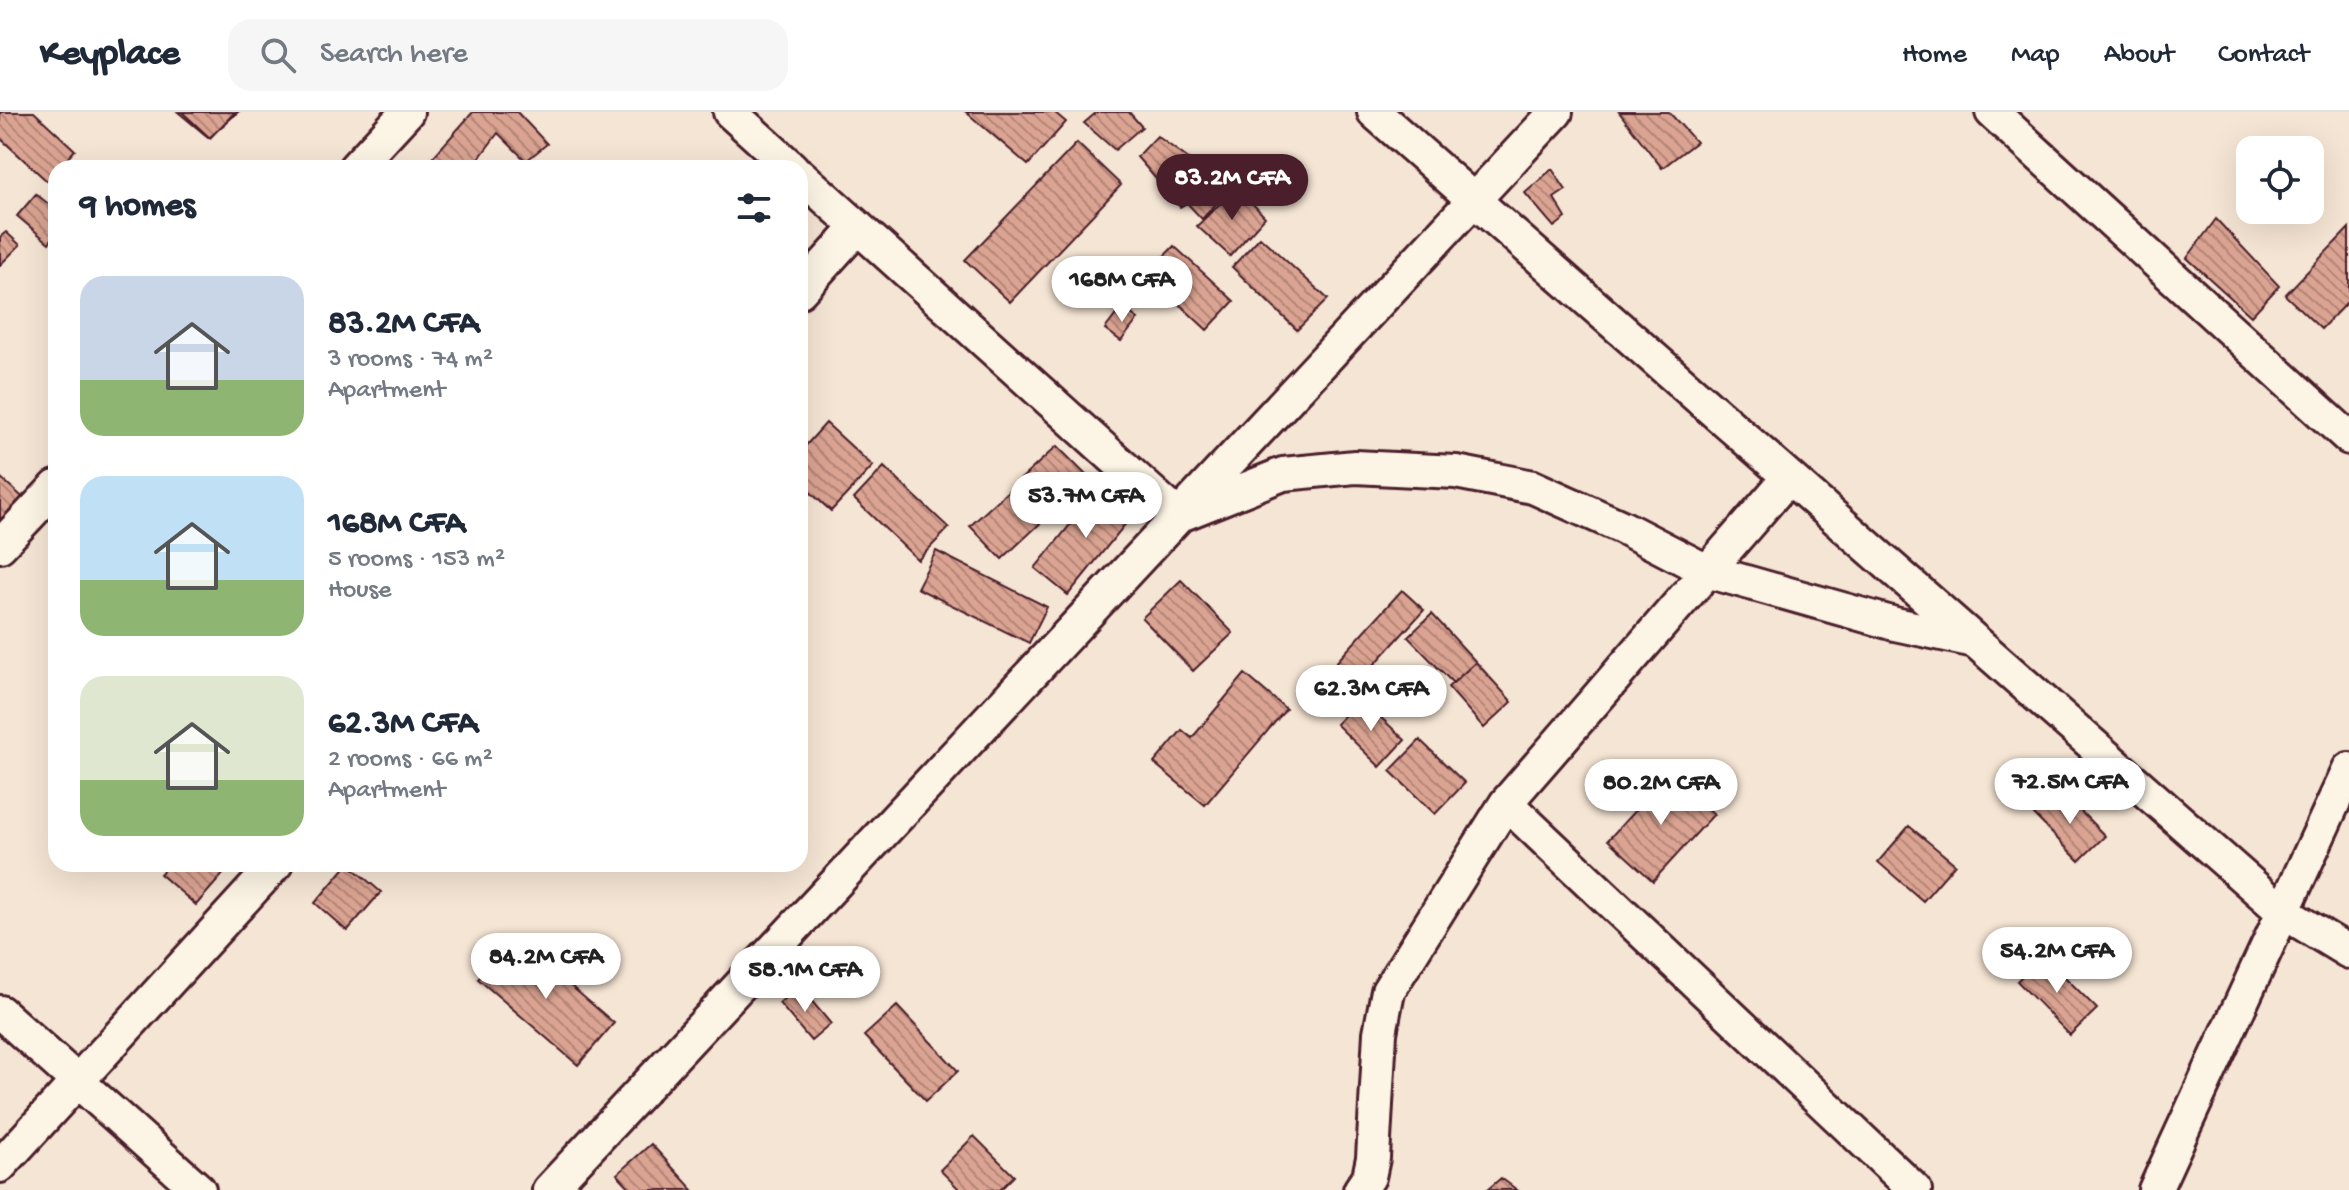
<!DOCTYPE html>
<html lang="en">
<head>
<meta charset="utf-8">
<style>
	body { margin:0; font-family:"Gochi Hand",sans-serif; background:#f6f6f7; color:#1f2937; height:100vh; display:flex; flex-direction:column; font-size:30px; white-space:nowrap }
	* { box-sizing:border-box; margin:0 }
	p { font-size:26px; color:#747a83 }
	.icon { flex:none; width:44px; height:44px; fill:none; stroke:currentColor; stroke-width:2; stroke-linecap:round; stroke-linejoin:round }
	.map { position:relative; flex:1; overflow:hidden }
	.side { position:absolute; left:48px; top:48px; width:760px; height:712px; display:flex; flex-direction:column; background:#fff; border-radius:24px; box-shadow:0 8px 32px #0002 }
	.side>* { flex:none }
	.fabs { position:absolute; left:2236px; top:24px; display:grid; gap:16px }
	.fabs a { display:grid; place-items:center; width:88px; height:88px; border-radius:16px; background:#fff; box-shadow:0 8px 32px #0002; font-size:40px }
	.price { position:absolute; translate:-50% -68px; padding:0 18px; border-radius:28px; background:#fff; color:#222; font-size:26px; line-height:52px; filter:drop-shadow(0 2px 4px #0008) }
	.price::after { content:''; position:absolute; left:50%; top:48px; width:24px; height:18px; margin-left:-12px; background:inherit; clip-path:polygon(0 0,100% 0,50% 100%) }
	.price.current { background:#4a1f2b; color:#fff }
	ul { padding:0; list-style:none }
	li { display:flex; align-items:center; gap:24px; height:200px; padding:0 32px }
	li span { display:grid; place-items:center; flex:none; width:224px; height:160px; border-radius:24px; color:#555 }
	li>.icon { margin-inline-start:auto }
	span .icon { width:96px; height:96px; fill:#fffc; stroke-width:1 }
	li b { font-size:34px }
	h2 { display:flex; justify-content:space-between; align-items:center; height:96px; padding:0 32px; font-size:34px }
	header { display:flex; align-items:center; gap:48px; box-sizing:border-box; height:112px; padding:0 40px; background:#fff; border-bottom:2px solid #e0e1e3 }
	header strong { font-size:38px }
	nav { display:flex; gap:44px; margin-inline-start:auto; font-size:28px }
	.search { width:560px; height:72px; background:#f6f6f7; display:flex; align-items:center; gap:20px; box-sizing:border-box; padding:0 28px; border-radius:24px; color:#747a83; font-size:30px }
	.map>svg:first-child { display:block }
</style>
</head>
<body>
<header>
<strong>Keyplace</strong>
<div class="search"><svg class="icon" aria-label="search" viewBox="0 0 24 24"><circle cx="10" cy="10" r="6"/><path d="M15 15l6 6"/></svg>Search here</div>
<nav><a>Home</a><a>Map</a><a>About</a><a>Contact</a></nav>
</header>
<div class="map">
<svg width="2349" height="1078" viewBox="0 0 2349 1078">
	<defs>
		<pattern id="building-back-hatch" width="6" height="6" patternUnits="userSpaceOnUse" patternTransform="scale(2)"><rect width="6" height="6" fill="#dba492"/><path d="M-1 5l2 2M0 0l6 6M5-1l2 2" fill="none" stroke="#b48577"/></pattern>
	</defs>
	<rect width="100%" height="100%" fill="#f5e5d4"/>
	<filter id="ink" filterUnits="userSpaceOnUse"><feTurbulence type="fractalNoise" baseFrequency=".0125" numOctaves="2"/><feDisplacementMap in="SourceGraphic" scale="16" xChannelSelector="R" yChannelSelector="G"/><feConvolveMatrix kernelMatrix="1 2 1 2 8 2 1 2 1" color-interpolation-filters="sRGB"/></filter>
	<g filter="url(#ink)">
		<path fill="url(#building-back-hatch)" stroke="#4a1f2b" stroke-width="2" d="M0 0H34L75 38 47 69 0 26Z
			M178 0H238L209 26Z
			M182 0H235L210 26Z
			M473 0H517L547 32 526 49 498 21 474 53 478 56 425 54Z
			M966 0H1054L1066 10 1028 53Z
			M1097 0H1129L1142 15 1115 38 1084 11Z
			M1619 0H1669L1696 30 1662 56Z
			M1157 24 1208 61 1203 72 1215 93 1202 107 1187 91 1180 95 1137 45Z
			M1077 31 1121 73 1010 190 965 148Z
			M1552 57 1566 78 1554 86 1566 106 1554 115 1525 81Z
			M1237 75 1265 105 1230 144 1197 114Z
			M36 82 56 98V121L49 131 17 104Z
			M2216 107 2279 174 2251 204 2187 146Z
			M2349 116V188L2321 217 2285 183Z
			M6 120 20 133 0 153V125Z
			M1260 125 1328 187 1297 218 1232 155Z
			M1174 134 1234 189 1207 218 1147 162Z
			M1122 195 1138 207 1121 229 1105 217Z
			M826 311 873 354 831 399 800 371V340Z
			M1057 334 1089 366 1002 447 970 414Z
			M884 355 949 416 918 448 854 387Z
			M0 365 30 392 0 420Z
			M1103 372 1136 399 1068 483 1035 456Z
			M936 439 1047 495 1029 531 917 476Z
			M1181 468 1233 521 1193 559 1142 506Z
			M1402 478 1424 498 1345 585 1323 565Z
			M1432 502 1476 550 1453 571 1408 525Z
			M1476 550 1512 590 1484 616 1448 575Z
			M1245 562 1286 597 1205 693 1154 651 1182 618 1192 626Z
			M1361 587 1405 628 1380 655 1336 612Z
			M1420 628 1465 671 1435 702 1390 659Z
			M1669 661 1714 702 1653 769 1608 728Z
			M2060 678 2105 724 2079 749 2034 703Z
			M1909 714 1955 752 1923 789 1878 750Z
			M169 752H232L196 793 160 762Z
			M348 752 381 780 347 819 315 791Z
			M514 825 614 911 578 953 478 867Z
			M2043 843 2097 897 2070 923 2017 869Z
			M799 874 831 912 811 929 779 891Z
			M897 894 958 959 926 989 864 924Z
			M974 1024 1014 1064 1000 1078H960L940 1058Z
			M651 1032 693 1078H632L617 1062Z
			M1501 1066 1517 1078H1487Z"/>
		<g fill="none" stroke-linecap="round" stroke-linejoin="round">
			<defs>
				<path id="street" d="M730 0 792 56
					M1374 0 2283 800 2349 840
					M1992 0 2349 326
					M355 56 407 0
					M800 63 1178 404 1283 362 1355 355 1456 360 1533 375 1622 415 1707 459 1895 512 1975 529
					M800 179 858 115
					M0 434 56 375
					M1506 691 1915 1078
					M0 900 199 1078
					M0 1054 276 752
					M549 1078 1556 0
					M1360 1078 1369 1065 1373 1046 1380 921 1388 879 1506 691 1789 365
					M2155 1078 2349 657"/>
			</defs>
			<use href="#street" stroke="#4a1f2b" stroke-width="38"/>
			<use href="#street" stroke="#fcf5e5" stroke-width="32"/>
		</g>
	</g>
</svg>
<div class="fabs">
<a><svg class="icon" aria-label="locate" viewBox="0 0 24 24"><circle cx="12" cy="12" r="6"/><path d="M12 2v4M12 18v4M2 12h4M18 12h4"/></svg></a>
</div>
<b class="price current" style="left:1232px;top:110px">83.2M CFA</b>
<b class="price" style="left:1122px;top:212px">168M CFA</b>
<b class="price" style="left:1086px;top:428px">53.7M CFA</b>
<b class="price" style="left:1371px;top:621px">62.3M CFA</b>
<b class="price" style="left:2070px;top:714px">72.5M CFA</b>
<b class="price" style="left:1661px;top:715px">80.2M CFA</b>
<b class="price" style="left:2057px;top:883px">54.2M CFA</b>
<b class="price" style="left:546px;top:889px">84.2M CFA</b>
<b class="price" style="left:805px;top:902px">58.1M CFA</b>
<section class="side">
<h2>9 homes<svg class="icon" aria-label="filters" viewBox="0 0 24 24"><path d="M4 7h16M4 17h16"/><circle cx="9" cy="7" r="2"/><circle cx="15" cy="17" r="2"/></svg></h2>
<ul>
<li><span style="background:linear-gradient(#c9d6e8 65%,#8fb573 0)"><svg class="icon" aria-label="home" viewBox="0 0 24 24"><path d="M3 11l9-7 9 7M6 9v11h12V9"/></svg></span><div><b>83.2M CFA</b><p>3 rooms · 74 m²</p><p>Apartment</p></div></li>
<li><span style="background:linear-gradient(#bfe0f5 65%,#8fb573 0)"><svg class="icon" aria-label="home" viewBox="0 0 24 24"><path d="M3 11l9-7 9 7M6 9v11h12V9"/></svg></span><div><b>168M CFA</b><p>5 rooms · 153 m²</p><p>House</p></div></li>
<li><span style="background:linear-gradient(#dfe7d0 65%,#8fb573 0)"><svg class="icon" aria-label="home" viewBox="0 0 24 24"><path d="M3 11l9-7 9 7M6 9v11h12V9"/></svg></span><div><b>62.3M CFA</b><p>2 rooms · 66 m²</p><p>Apartment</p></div></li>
</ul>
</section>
</div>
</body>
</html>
